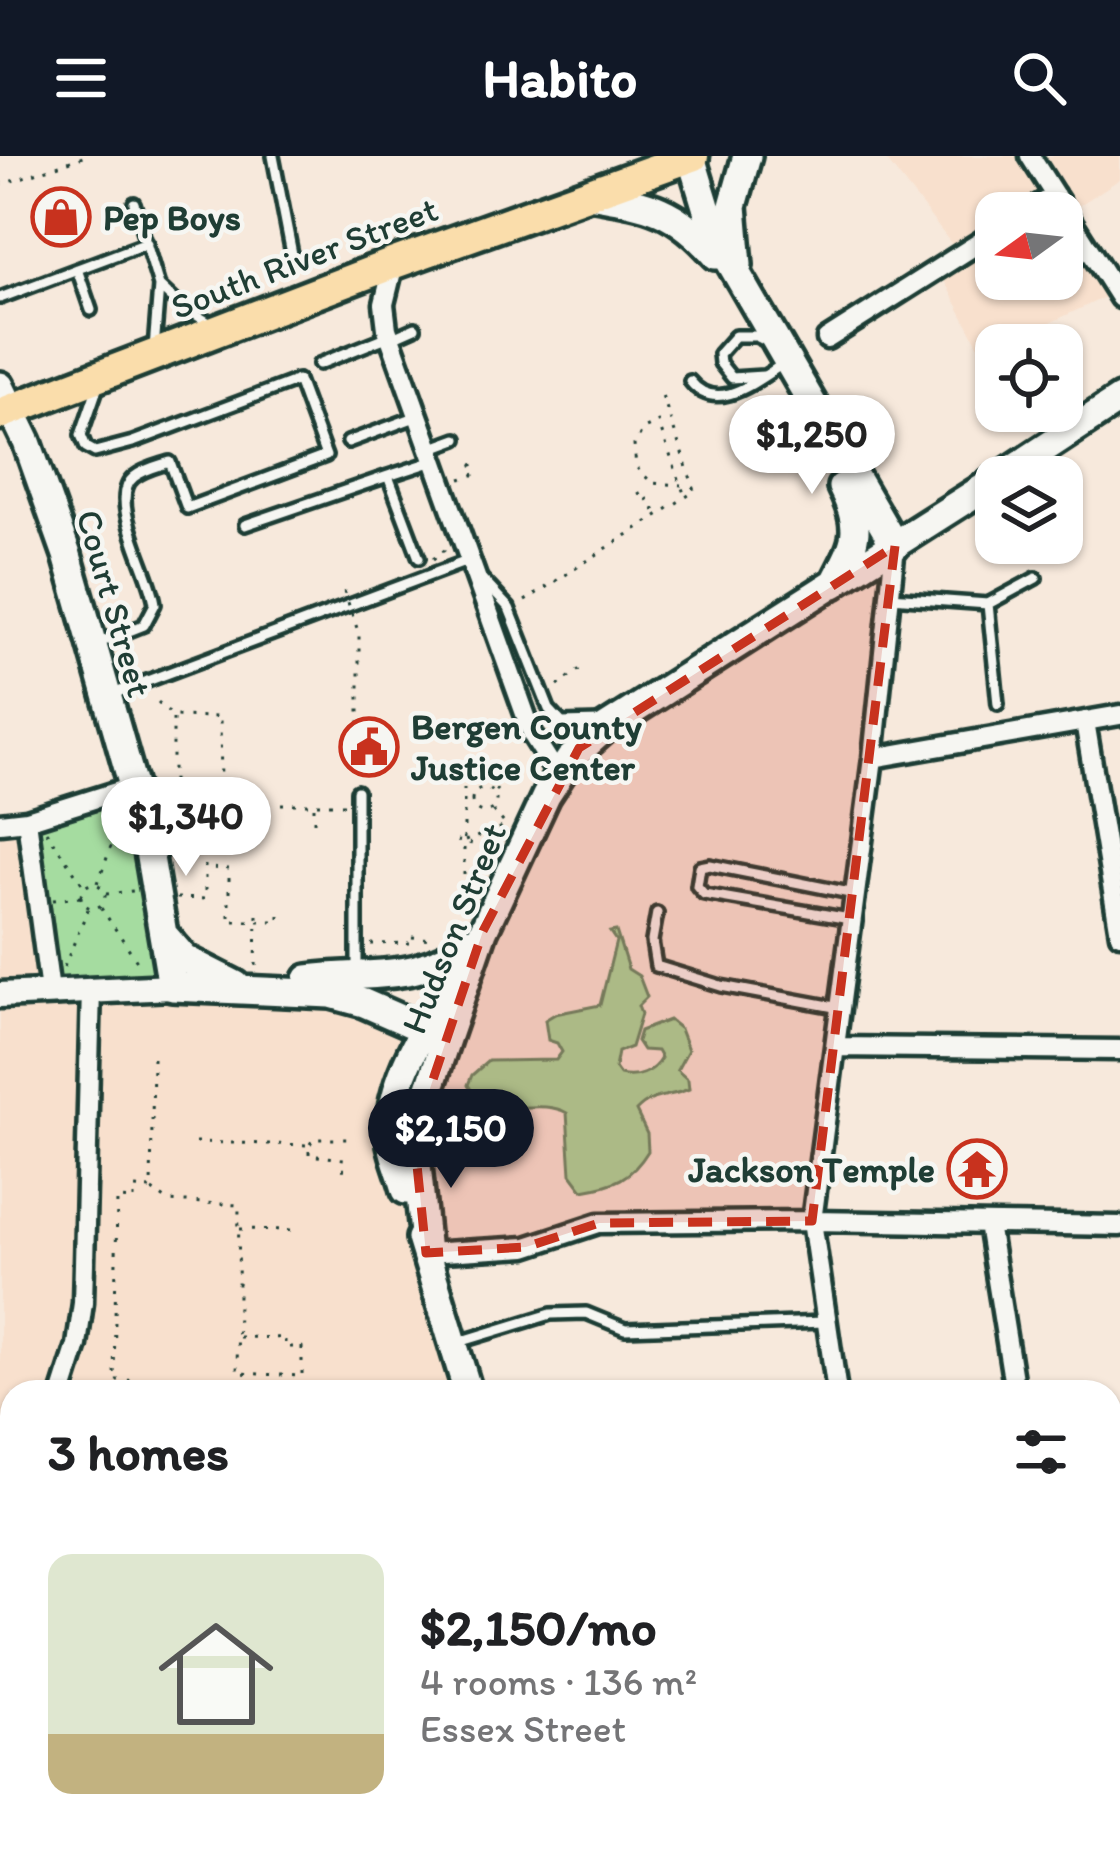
<!DOCTYPE html>
<html lang="en">
<head>
<meta charset="utf-8">
<style>
	body { margin:0; font-family:Itim,sans-serif; background:#f2f2f2; color:#202124; height:100vh; display:flex; flex-direction:column; font-size:45px; white-space:nowrap }
	* { box-sizing:border-box; margin:0 }
	p { font-size:39px; color:#757577 }
	.icon { flex:none; width:66px; height:66px; fill:none; stroke:currentColor; stroke-width:2; stroke-linecap:round; stroke-linejoin:round }
	.map { position:relative; flex:1; overflow:hidden }
	.panel { position:absolute; left:0px; top:1224px; width:1122px; height:471px; display:flex; flex-direction:column; background:#fff; border-radius:36px 36px 0 0; box-shadow:0 3px 9px #0004 }
	.panel>* { flex:none }
	.needle { width:78px; rotate:255deg }
	.tools { position:absolute; left:975px; top:36px; display:grid; gap:24px }
	.tools a { display:grid; place-items:center; width:108px; height:108px; border-radius:24px; background:#fff; box-shadow:0 3px 9px #0004; font-size:60px }
	.price { position:absolute; translate:-50% -102px; padding:0 27px; border-radius:42px; background:#fff; color:#222; font-size:39px; line-height:78px; filter:drop-shadow(0 3px 6px #0008) }
	.price::after { content:''; position:absolute; left:50%; top:72px; width:36px; height:27px; margin-left:-18px; background:inherit; clip-path:polygon(0 0,100% 0,50% 100%) }
	.price.current { background:#111827; color:#fff }
	ul { padding:0; list-style:none }
	li { display:flex; align-items:center; gap:36px; height:300px; padding:0 48px }
	li+li { border-top:3px solid #e0e0e0 }
	li span { display:grid; place-items:center; flex:none; width:336px; height:240px; border-radius:24px; color:#555 }
	li>.icon { margin-inline-start:auto }
	span .icon { width:144px; height:144px; fill:#fffc; stroke-width:1 }
	li b { font-size:51px }
	h2 { display:flex; justify-content:space-between; align-items:center; height:144px; padding:0 48px; font-size:51px }
	header { display:flex; justify-content:space-between; align-items:center; height:156px; padding:0 48px; background:#111827; color:#fff; font-size:54px; font-weight:800 }
	.map>svg:first-child { display:block }
</style>
</head>
<body>
<header><svg class="icon" aria-label="menu" viewBox="0 0 24 24"><path d="M4 6h16M4 12h16M4 18h16"/></svg>Habito<svg class="icon" aria-label="search" viewBox="0 0 24 24"><circle cx="10" cy="10" r="6"/><path d="M15 15l6 6"/></svg></header>
<div class="map">
<svg width="1120" height="1693" viewBox="0 0 1120 1693">
	<rect width="100%" height="100%" fill="#f7e9dc"/>
	<filter id="ink" filterUnits="userSpaceOnUse"><feTurbulence type="fractalNoise" baseFrequency=".00833" numOctaves="2"/><feDisplacementMap in="SourceGraphic" scale="24" xChannelSelector="R" yChannelSelector="G"/><feConvolveMatrix kernelMatrix="1 2 1 2 8 2 1 2 1" color-interpolation-filters="sRGB"/></filter>
	<g filter="url(#ink)">
		<path fill="#f8e0cd" fill-rule="evenodd" d="M883 0H1120V23L1072 54 1120 134 983 198 938 113 961 100ZM996 57H1062V123H996Z
			M27 664 50 835 245 833 424 872 396 942 468 1236H12V1315H0V667Z"/>
		<path fill="#a5dca0" stroke="#628c6a" stroke-width="3" d="M132 631 172 831 50 835 27 664Z
			M616 775 628 813 639 820 647 841 638 850 641 858 631 891 618 896 615 912 620 919C636 923 653 917 661 902L657 895 643 894 637 885 640 875 669 864 680 873 688 894 677 914 688 924 689 933C668 942 653 937 636 955L647 978 648 995C631 1023 614 1029 583 1034L571 1018 567 957C534 939 489 970 468 929L472 919 488 905 556 904 562 896 557 887 548 884 545 864 555 858 600 849 616 785 610 776Z"/>
		<g fill="none" stroke-linecap="round" stroke-linejoin="round">
			<defs>
				<path id="service" d="M273 0 292 98
					M134 47 159 130 154 193
					M77 113 91 154
					M159 130 178 148 211 168
					M0 142 147 87
					M390 183 415 172
					M319 208 389 180
					M763 220 732 222 720 207 719 198 735 180H756L768 186
					M690 225C717 260 758 223 786 206
					M348 286 418 260
					M430 293 457 283
					M245 369 388 320
					M419 402 388 320 434 305
					M482 423 509 452 549 553 562 567 600 566
					M890 441 988 448 1036 422
					M988 448 998 548
					M96 488 144 469 155 448C152 417 106 343 134 321 144 313 158 310 170 306L187 352 326 300 298 224 133 286 95 296 86 291 81 279 99 227
					M110 539 470 404
					M657 757 652 785 656 810 721 830 840 852
					M850 763 704 738 697 730 700 711 710 709 855 738
					M357 816V635
					M459 1186 551 1158 586 1157 625 1173 824 1166
					M412 1693 413 1683
					M687 1693 722 1684"/>
				<path id="minor" d="M1030 0 1120 142
					M1026 57 1055 39
					M394 107 384 148 387 173 533 580 558 619
					M827 183 996 76
					M1085 565 1120 778
					M873 602 1120 559
					M27 664 50 835
					M0 667 27 664 132 631
					M835 891 1120 894
					M988 1068 1015 1236
					M426 1097 526 1091 599 1067 812 1065 1120 1070
					M62 1236 77 1189 83 1147 91 833
					M837 1236 812 1065 873 602 895 390
					M1110 1527H1120
					M50 1683V1693
					M295 1683V1693
					M902 1683 903 1693
					M521 1693 559 1683"/>
				<path id="tertiary" d="M0 839 172 831
					M1110 1308 1120 1307
					M0 1330 12 1331"/>
				<path id="secondary" d="M691 1 715 80 895 390
					M589 38C648 48 674 51 716 99
					M738 109 733 50 747 0
					M0 230 27 286 67 399 145 672 172 831 331 838 364 847 446 883
					M1001 321 1120 243
					M834 428C856 386 864 375 842 331
					M165 780 185 803 236 829
					M308 823C369 815 420 828 471 785
					M406 1034C402 1019 395 1003 392 988 384 931 428 866 456 819
					M421 1082 468 1236
					M426 1097 414 980 446 883 483 775 546 640 570 603 604 573 996 324
					M598 1683 600 1693"/>
				<path id="primary" d="M0 258 389 109 693 0"/>
			</defs>
			<use href="#service" stroke="#1f3d34" stroke-width="18"/>
			<use href="#minor" stroke="#1f3d34" stroke-width="27"/>
			<use href="#tertiary" stroke="#1f3d34" stroke-width="33"/>
			<use href="#secondary" stroke="#1f3d34" stroke-width="36"/>
			<use href="#primary" stroke="#1f3d34" stroke-width="39"/>
			<path stroke="#1f3d34" stroke-width="3" stroke-dasharray="3 9" stroke-linecap="butt" d="M0 29 86 0
				M461 323 476 318 472 306
				M682 329 652 327 636 311 634 289 644 273 658 266 685 340
				M638 338 642 336 657 358
				M433 403 446 393
				M525 445 695 335 661 236
				M558 530 581 512
				M158 546 173 560 220 561 221 631 205 635V712L229 713V765H279V756
				M472 644a12 12 0 1 1 24 0a12 12 0 1 1-24 0Z
				M173 633 203 635
				M495 635 510 621
				M162 645 173 635V563
				M281 648H345
				M493 655 504 667
				M314 666V650
				M46 675 84 730
				M169 682 221 683
				M457 685 484 690 491 700
				M465 685 503 671
				M98 727 120 665
				M479 728H464V619L518 618
				M81 740a12 12 0 1 1 24 0a12 12 0 1 1-24 0Z
				M106 738 133 735
				M177 742 205 743V714
				M53 744 80 741
				M101 752 140 809
				M412 781 431 783
				M371 788 411 787
				M256 810 257 759
				M64 811 88 753
				M153 902 151 1033 134 1032V1044L117 1043 114 1224 214 1225V1236
				M195 986 309 989V999L344 1003 343 1023
				M310 988 313 983H350
				M152 1034 168 1045 239 1049 237 1225H214
				M240 1073 292 1074
				M239 1181 285 1182V1191H302V1220L239 1217"/>
			<use href="#service" stroke="#f6f6f2" stroke-width="9"/>
			<use href="#minor" stroke="#f6f6f2" stroke-width="18"/>
			<use href="#tertiary" stroke="#f6f6f2" stroke-width="24"/>
			<use href="#secondary" stroke="#f6f6f2" stroke-width="27"/>
			<use href="#primary" stroke="#faddab" stroke-width="30"/>
			<path stroke="#1f3d34" stroke-width="3" stroke-dasharray="3 9" stroke-linecap="butt" d="M344 435 359 478V569"/>
		</g>
	</g>
	<path fill="#c8321e" fill-opacity="0.2" stroke="#c8321e" stroke-width="9" stroke-dasharray="24 15" stroke-linejoin="round" d="M895 390 812 1065 599 1067 526 1091 426 1097 414 980 483 775 579 592Z"/>
	<defs>
		<symbol id="shop-ring" viewBox="-11 -11 22 22"><circle r="9.5" fill="#f6f6f2" stroke="#c8321e" stroke-width="1.5"/><path d="M-5-2.5h2.3a2.7 3.5 0 0 1 5.4 0H5L5.5 6h-11ZM-1.5-2.5h3a1.5 2.3 0 0 0-3 0Z" fill="#c8321e"/></symbol>
		<symbol id="civic-ring" viewBox="-11 -11 22 22"><circle r="9.5" fill="#f6f6f2" stroke="#c8321e" stroke-width="1.5"/><path d="M-.6-6.5H3V-4.5H.6V-3L4-1V1h2V6H-6V1h2V-1L-.6-3ZM-1.2 2.5V6h2.4V2.5Z" fill="#c8321e"/></symbol>
		<symbol id="temple-ring" viewBox="-11 -11 22 22"><circle r="9.5" fill="#f6f6f2" stroke="#c8321e" stroke-width="1.5"/><path d="M0-6L5-2H3V0L6.5 2.5H4V6H1.5V3h-3V6H-4V2.5H-6.5L-3 0V-2H-5Z" fill="#c8321e"/></symbol>
	</defs>
	<g fill-rule="evenodd">
		<use href="#shop-ring" x="28" y="28" width="66" height="66"/>
		<use href="#civic-ring" x="336" y="558" width="66" height="66"/>
		<use href="#temple-ring" x="944" y="980" width="66" height="66"/>
	</g>
	<g text-anchor="middle" stroke-width="9" stroke-linejoin="round" paint-order="stroke">
		<g font-size="36" font-weight="bold" fill="#1f3d34" stroke="#f6f6f2" text-anchor="start">
			<text x="103" y="74">Pep Boys</text>
			<text x="411" y="583">Bergen County<tspan x="411" dy="41">Justice Center</tspan></text>
			<text x="935" y="1026" text-anchor="end">Jackson Temple</text>
		</g>
		<g font-size="36" fill="#1f3d34" stroke="#f6f6f2">
			<text transform="translate(304 101) rotate(-21)" y="13">South River Street</text>
			<text transform="translate(115 447) rotate(74)" y="13">Court Street</text>
			<text transform="translate(453 772) rotate(-68)" y="13">Hudson Street</text>
		</g>
	</g>
</svg>
<div class="tools">
<a><svg class="needle" viewBox="-14 -14 28 28"><path d="M0-13l5 13h-10z" fill="#e53935"/><path d="M0 13l5-13h-10z" fill="#757577"/></svg></a>
<a><svg class="icon" aria-label="locate" viewBox="0 0 24 24"><circle cx="12" cy="12" r="6"/><path d="M12 2v4M12 18v4M2 12h4M18 12h4"/></svg></a>
<a><svg class="icon" aria-label="layers" viewBox="0 0 24 24"><path d="M12 4l9 5-9 5-9-5zM3 14l9 5 9-5"/></svg></a>
</div>
<b class="price" style="left:812px;top:341px">$1,250</b>
<b class="price" style="left:186px;top:723px">$1,340</b>
<b class="price current" style="left:451px;top:1035px">$2,150</b>
<section class="panel">
<h2>3 homes<svg class="icon" aria-label="filters" viewBox="0 0 24 24"><path d="M4 7h16M4 17h16"/><circle cx="9" cy="7" r="2"/><circle cx="15" cy="17" r="2"/></svg></h2>
<ul>
<li><span style="background:linear-gradient(#dfe7d0 75%,#c2b280 0)"><svg class="icon" aria-label="home" viewBox="0 0 24 24"><path d="M3 11l9-7 9 7M6 9v11h12V9"/></svg></span><div><b>$2,150/mo</b><p>4 rooms · 136 m²</p><p>Essex Street</p></div></li>
</ul>
</section>
</div>
</body>
</html>
